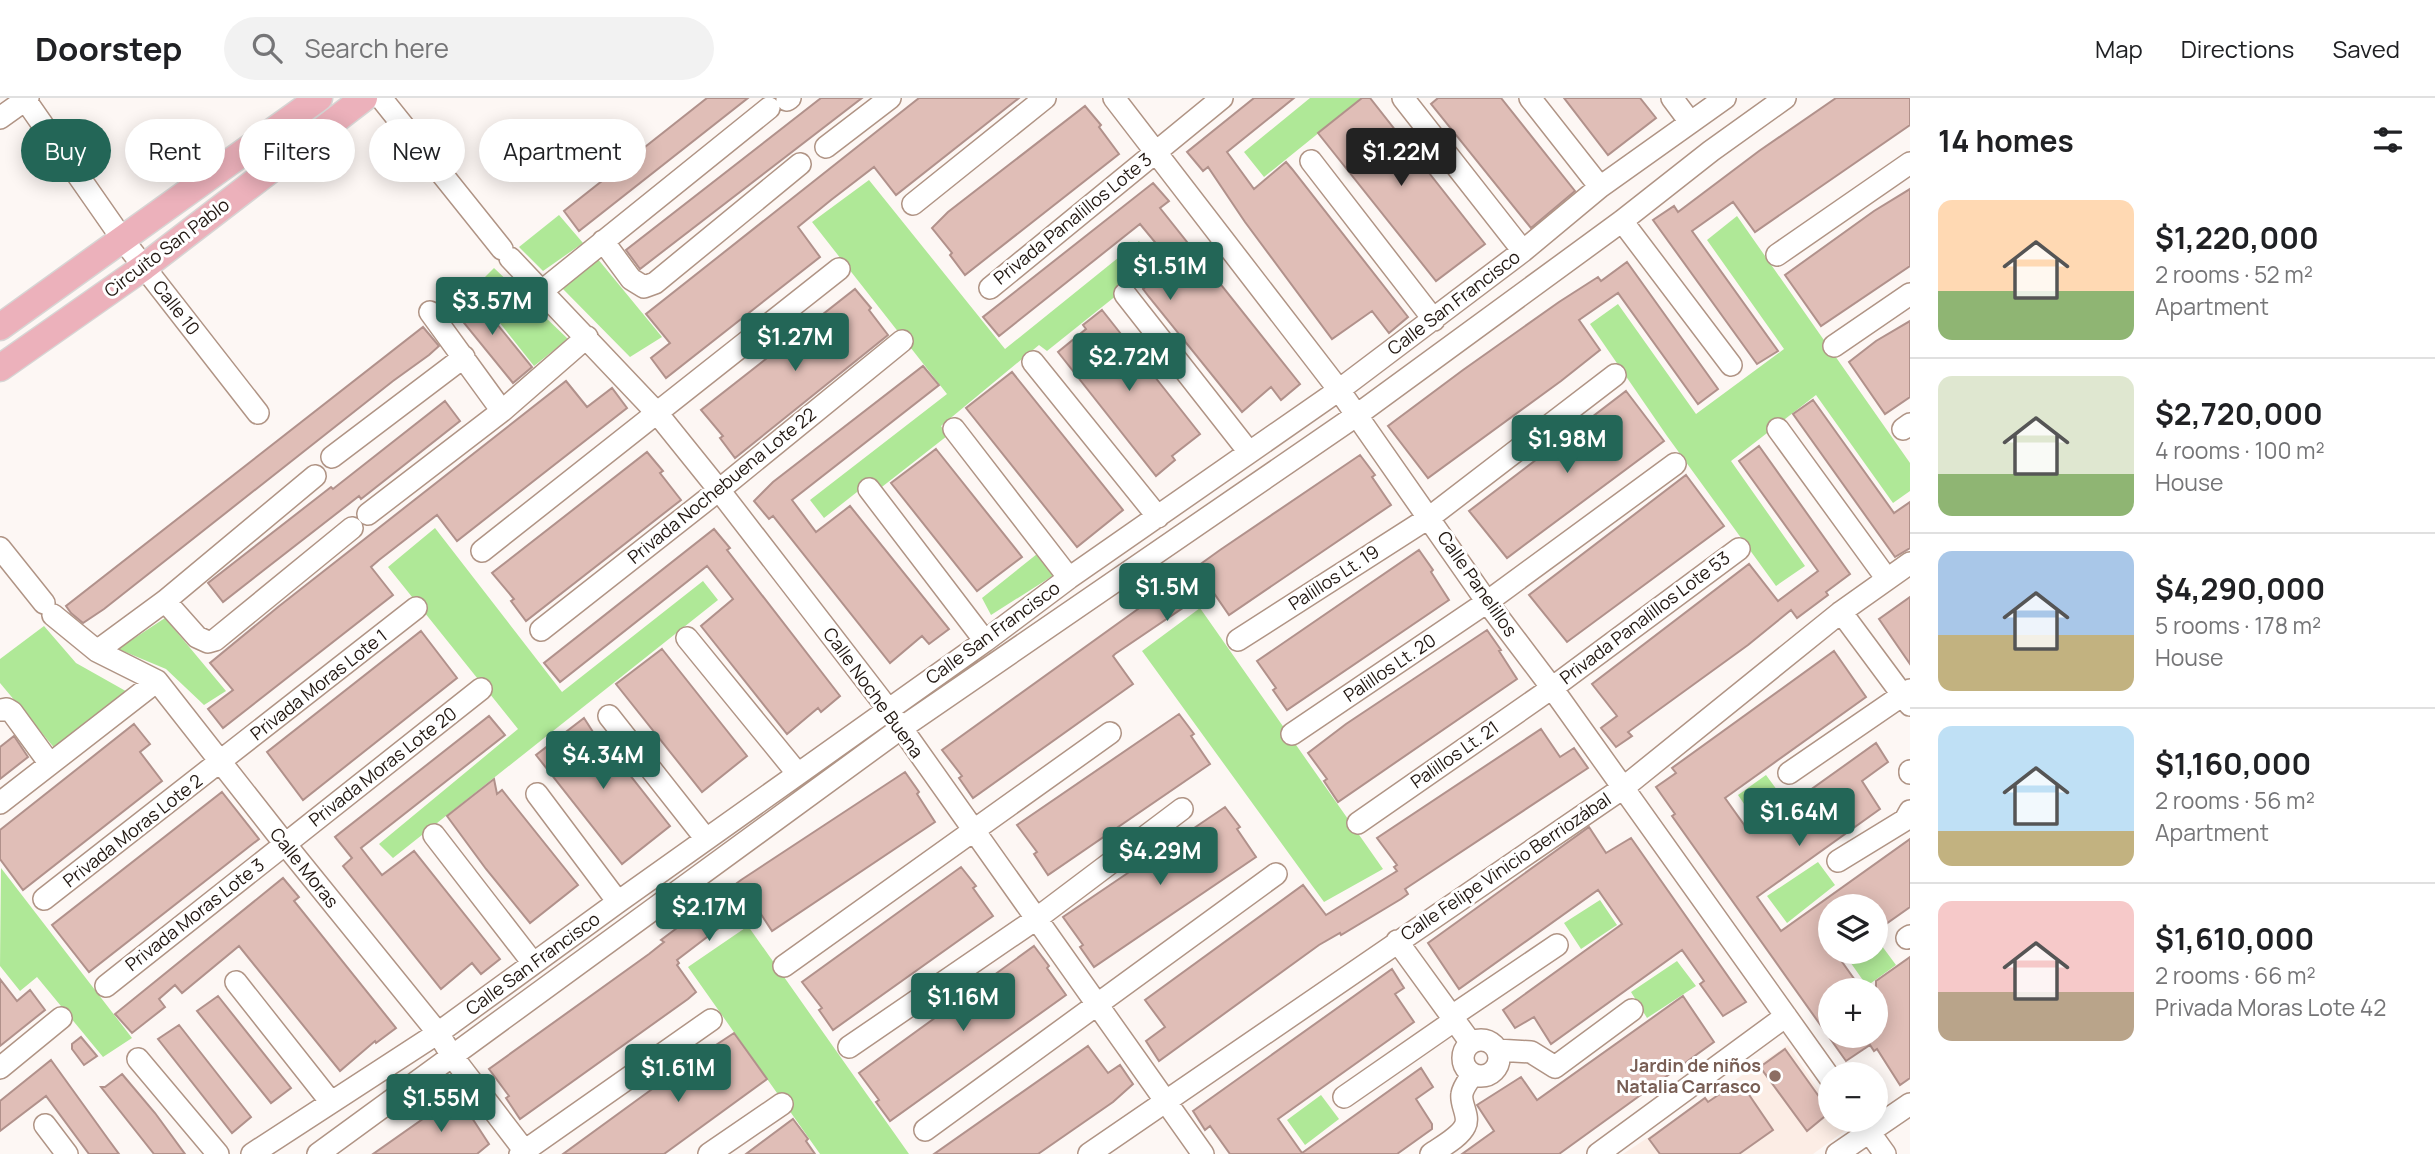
<!DOCTYPE html>
<html lang="en">
<head>
<meta charset="utf-8">
<style>
	body { margin:0; font-family:Manrope,sans-serif; background:#f2f2f2; color:#202124; height:100vh; display:flex; flex-direction:column; font-size:26px; white-space:nowrap }
	* { box-sizing:border-box; margin:0 }
	p { font-size:23px; color:#757577 }
	.icon { flex:none; width:38px; height:38px; fill:none; stroke:currentColor; stroke-width:2; stroke-linecap:round; stroke-linejoin:round }
	.map { position:relative; flex:1; overflow:hidden }
	.details { display:flex; flex-direction:column; background:#fff; width:525px }
	.details>* { flex:none }
	.banner { position:absolute; left:21px; top:21px; width:665px; height:63px; display:flex; gap:14px }
	.buttons { position:absolute; left:1818px; top:796px; display:grid; gap:14px }
	.buttons a { display:grid; place-items:center; width:70px; height:70px; border-radius:50%; background:#fff; box-shadow:0 4px 18px #0003; font-size:35px }
	.price { position:absolute; translate:-50% -60px; padding:0 16px; border-radius:7px; background:#236657; color:#fff; font-size:23px; line-height:46px; filter:drop-shadow(0 2px 4px #0008) }
	.price::after { content:''; position:absolute; left:50%; top:42px; width:21px; height:16px; margin-left:-10px; background:inherit; clip-path:polygon(0 0,100% 0,50% 100%) }
	.price.selected { background:#222; color:#fff }
	ul { padding:0; list-style:none }
	li { display:flex; align-items:center; gap:21px; height:175px; padding:0 28px }
	li+li { border-top:2px solid #e0e0e0 }
	li span { display:grid; place-items:center; flex:none; width:196px; height:140px; border-radius:14px; color:#555 }
	li>.icon { margin-inline-start:auto }
	span .icon { width:84px; height:84px; fill:#fffc; stroke-width:1 }
	li b { font-size:30px }
	h2 { display:flex; justify-content:space-between; align-items:center; height:84px; padding:0 28px; font-size:30px }
	.tag { padding:0 24px; border-radius:32px; background:#fff; box-shadow:0 4px 18px #0003; font-size:24px; line-height:63px }
	.tag.selected { background:#236657; color:#fff }
	header { display:flex; align-items:center; gap:42px; box-sizing:border-box; height:98px; padding:0 35px; background:#fff; border-bottom:2px solid #e0e0e0 }
	header strong { font-size:33px }
	nav { display:flex; gap:38px; margin-inline-start:auto; font-size:24px }
	.search { width:490px; height:63px; background:#f2f2f2; display:flex; align-items:center; gap:18px; box-sizing:border-box; padding:0 24px; border-radius:38px; color:#757577; font-size:26px }
	main { display:flex; flex:1; min-height:0 }
	.map>svg:first-child { display:block }
</style>
</head>
<body>
<header>
<strong>Doorstep</strong>
<div class="search"><svg class="icon" aria-label="search" viewBox="0 0 24 24"><circle cx="10" cy="10" r="6"/><path d="M15 15l6 6"/></svg>Search here</div>
<nav><a>Map</a><a>Directions</a><a>Saved</a></nav>
</header>
<main>
<div class="map">
<svg width="1910" height="1056" viewBox="0 0 1910 1056">
	<rect width="100%" height="100%" fill="#fdf7f4"/>
	<path fill="#fcede5" d="M1788 947 1830 1009V1022H1839L1846 1032 1813 1056H1623Z"/>
	<path fill="#afe897" d="M1310 0H1362L1264 79 1244 54Z
		M869 82 1005 251 1139 143 1157 165 1047 253 1039 247 941 328 947 338 878 392 871 383 824 420 810 402 947 296 812 124Z
		M559 117 583 145 543 173 519 149Z
		M1737 118 1910 365V393L1893 405 1816 297 1731 363 1805 468 1776 488 1667 338 1590 226 1618 206 1696 316 1784 251 1707 142Z
		M597 160 662 239 630 259 562 190Z
		M494 170 568 241 534 268 473 191Z
		M435 430 562 594 703 483 718 502 393 760 379 746 518 631 388 469Z
		M1037 456 1054 477 991 517 982 500Z
		M1200 510 1383 771 1324 804 1142 553Z
		M165 520 226 593 204 607 166 571 118 551Z
		M44 528 76 565 131 596 56 652 0 585V561Z
		M1766 677 1786 704 1757 725 1738 697Z
		M1818 764 1835 787 1787 825 1767 798Z
		M1 770 132 940 103 959 37 879 20 893 0 868Z
		M1600 802 1617 827 1581 851 1564 825Z
		M748 828 909 1056H820L688 869Z
		M1876 840 1896 867 1867 888 1848 861 1857 854H1876Z
		M1677 863 1696 888 1647 920 1631 894Z
		M1321 997 1339 1021 1305 1047 1287 1022Z"/>
	<path fill="#e0beb7" stroke="#b1918b" stroke-width="2" d="M707 0H748L579 133 564 113Z
		M821 0H862L640 171 626 152Z
		M919 0H1019L896 97 874 69 831 102 798 129 820 159 666 280 651 260 670 245 646 216Z
		M1254 0H1294L1227 54 1254 91 1286 64 1292 71 1408 219 1389 235 1372 213 1332 241 1245 124 1208 69 1203 73 1187 54Z
		M1362 0H1370L1485 146 1436 183 1318 35Z
		M1438 0H1501L1575 93 1531 130 1431 6Z
		M1564 0H1640L1656 20 1608 57Z
		M1836 0H1910V27L1755 134 1733 104 1692 133 1778 253 1757 266 1653 122 1674 108 1678 114 1759 53Z
		M1085 8 1101 27 1099 29 1119 56 965 177 950 157 952 155 932 130 948 114Z
		M1153 85 1169 103 1160 110 1300 286 1281 302 1271 289 1242 314 1149 199 1143 191 1173 166 1140 126 999 238 983 219Z
		M1910 91V168L1821 228 1785 177 1874 113Z
		M1627 164 1718 291 1698 306 1618 195 1579 222 1600 252 1561 283 1428 380 1388 328 1463 272 1559 204 1598 179 1601 183Z
		M855 191 871 210 869 212 888 237 735 360 720 340 723 338 701 312Z
		M470 193 532 269 513 285 451 209Z
		M1102 212 1200 336 1172 358 1175 362 1156 378 1058 254 1086 231 1083 227Z
		M1910 223V299L1885 316 1849 264 1876 243Z
		M423 229 439 248 429 257 393 283 104 511 83 525 71 515 66 508Z
		M923 268 939 287 792 402 816 434 850 408 949 531 929 546 922 538 890 565 773 418 769 421 754 403 773 384Z
		M1012 274 1123 412 1077 449 966 310Z
		M566 283 587 309 612 290 627 310 457 443 437 417 379 462 371 469 393 497 223 630 208 611 233 592 210 565 278 509Z
		M1626 293 1664 343 1507 460 1469 413Z
		M1813 302 1894 415 1910 404V450L1895 459 1793 316Z
		M445 303 460 323 361 401 359 398 223 504 208 485 331 389 333 391Z
		M1759 348 1850 476 1826 494 1828 497 1797 520 1791 512 1748 547 1628 634 1632 638 1616 649 1601 630 1617 618 1592 586 1749 466 1778 503 1818 473 1739 363Z
		M936 351 1022 459 977 493 891 385Z
		M647 354 663 373 660 375 681 402 526 523 511 503 514 501 492 475Z
		M1360 357 1375 377 1372 379 1391 407 1229 517 1211 491 1115 556 1113 558 1133 586 973 700 959 680 962 678 942 652 1220 452Z
		M1686 377 1724 428 1567 544 1529 497Z
		M714 431 730 450 727 452 840 598 821 614 818 610 787 636 701 528 733 501 707 468 560 584 544 565Z
		M1419 452 1433 472 1431 474 1449 502 1287 612 1273 592 1276 590 1257 563Z
		M1910 499V566L1879 521Z
		M1487 532 1501 552 1499 553 1517 581 1338 704 1324 683 1327 681 1308 655 1346 626Z
		M421 533 457 580 303 702 267 654Z
		M662 551 747 658 702 694 616 586Z
		M1834 553 1866 599 1725 700 1750 735 1876 645 1888 664 1862 683 1880 711 1757 799 1781 833 1910 741V809L1876 833V808H1830V854H1835L1862 892H1830V938H1876V883L1910 859V980L1900 987 1877 951 1874 953 1870 947 1846 963 1672 718 1675 716 1656 689 1676 675 1672 670Z
		M1179 616 1194 636 1191 638 1210 666 1048 777 1034 756 1037 754 1017 727Z
		M489 618 505 637 361 750 382 777 414 753 500 861 481 876 472 865 441 891 343 768 352 760 335 739Z
		M584 620 593 634 629 676 670 728 622 766 536 657Z
		M134 626 150 646 140 654 162 683 23 792 0 761V732Z
		M1541 631 1560 659 1574 650 1588 670 1405 791 1408 796 1401 801 1341 837 1340 835 1319 847 1159 963 1146 943 1165 929 1145 902 1303 787 1326 817 1397 773 1394 769 1397 767 1377 740Z
		M14 638 28 659 0 681V649Z
		M905 674 919 694 917 696 935 724 772 833 753 804 677 862 679 865 677 867 696 894 688 901 520 1021 506 1000 509 998 489 971 649 856 664 844 661 842 741 782Z
		M494 681 497 696 502 692 578 787 530 825 486 771 447 718Z
		M222 694 259 741 89 874 52 827Z
		M1225 709 1240 729 1237 731 1256 759 1094 869 1080 849 1083 847 1063 819Z
		M1589 729 1606 755 1631 740 1746 904 1723 918 1700 886 1704 883 1682 852 1551 946 1534 919 1515 930 1503 912 1622 826 1598 792 1459 891 1428 845Z
		M961 769 976 788 973 790 993 818 833 932 819 912 822 910 802 884Z
		M283 780 299 799 294 803 396 930 376 945 375 943 340 973 239 848 182 895 175 887 159 901 165 909 132 935 115 916Z
		M1034 848 1049 868 1047 870 1066 897 890 1023 876 1004 879 1002 859 975Z
		M1392 871 1404 890 1395 896 1414 924 1278 1021 1302 1055 1421 970 1433 989 1416 1001 1432 1026V1031L1397 1056H1230L1210 1028 1205 1032 1193 1013Z
		M0 881 17 903 30 892 45 912 0 948Z
		M218 898 291 990 271 1005 197 913Z
		M1683 898 1714 944 1559 1056H1462L1494 1033 1477 1007 1521 979 1537 1002Z
		M179 927 251 1019 232 1035 158 941Z
		M734 935 767 981 664 1056H563L681 970Z
		M81 939 97 958 84 967 72 951V946Z
		M1088 948 1108 975 1120 967 1133 986 1113 1004 1038 1056H934Z
		M1785 951 1830 1014 1807 1033 1760 969Z
		M51 962 108 1041 119 1056H89L46 998 0 1033V1003Z
		M122 976 155 1015 185 1056H154L101 989H105Z
		M1736 985H1741L1773 1032 1739 1056H1660L1649 1041 1705 1000 1708 1004Z
		M457 997 489 1046 477 1056H373Z
		M793 1021 808 1041 806 1043 815 1056H746Z"/>
	<g fill="none" stroke-linecap="round" stroke-linejoin="round">
		<defs>
			<path id="minor" d="M24 0 123 142 258 315
				M381 0 502 151
				M1114 0 1339 292 1487 504 1552 590 1830 980
				M1403 0 1523 153
				M1530 0 1600 89
				M1672 0 1690 24
				M787 2 790 0
				M0 20 28 0
				M826 49 890 0
				M1311 63 1434 222
				M913 106 1045 0
				M1622 123 1731 267
				M603 143 631 181 644 189 655 185 800 66
				M1777 157 1910 65
				M510 160 657 315 719 392 888 611 1203 1056
				M990 190 1222 0
				M542 193 769 10
				M1125 196 1249 354
				M430 214 502 313
				M1834 248 1910 196
				M1033 264 1158 419
				M954 331 1069 480
				M1778 331 1887 481
				M1903 331 1910 326
				M332 359 464 259
				M869 391 985 543
				M368 416 502 313 587 239
				M0 450 44 505
				M482 453 839 171
				M165 503 197 539 208 544 215 542 352 430
				M1841 514 1910 607
				M53 517 97 553 157 583 285 746 438 935 452 958 527 1056
				M541 532 719 392 902 243
				M687 540 798 676
				M1238 542 1430 419 1615 277
				M97 553 165 503 315 378
				M0 612 7 611 12 614 50 666
				M609 618 706 741
				M1292 636 1487 504 1675 366
				M1910 673V675
				M1789 675 1910 592
				M537 696 618 804
				M0 705 157 583
				M1358 725 1552 590 1739 451
				M434 737 533 865
				M1838 763 1905 722 1910 713
				M44 801 416 510
				M1907 840 1910 838
				M1397 843 1471 945
				M784 868 1110 635
				M236 884 330 1003
				M106 888 481 591
				M1452 918 1557 847
				M1463 960a18 18 0 1 1 36 0a18 18 0 1 1-36 0Z
				M849 949 1036 821 1182 711
				M1497 952 1531 954 1555 969 1632 912
				M138 961 218 1056
				M0 970 61 920
				M1344 999 1455 922
				M1862 1024 1885 1056
				M45 1027 67 1056
				M925 1032 1276 776
				M252 1056 438 935 618 804 985 543 1069 480 1339 292 1523 153 1600 89 1725 0
				M318 1056 900 631 1357 317 1622 123 1711 53 1785 0
				M520 1056 711 922
				M709 1056 782 1006
				M1089 1056 1623 690 1841 514 1910 465
				M1431 1056C1441 1049 1460 1039 1465 1028 1470 1018 1460 1006 1462 996 1463 989 1469 982 1473 976
				M1598 1056 1786 918
				M1837 1056 1910 1006"/>
			<path id="major" d="M0 229 319 0
				M0 270 144 169 364 0"/>
		</defs>
		<use href="#minor" stroke="#b09485" stroke-width="24"/>
		<use href="#major" stroke="#d7d5d4" stroke-width="29"/>
		<use href="#minor" stroke="#fff" stroke-width="21"/>
		<use href="#major" stroke="#ecb1bb" stroke-width="26"/>
	</g>
	<circle fill="#8d6e63" stroke="#fff" stroke-width="2.5" cx="1775" cy="978" r="7"/>
	<g text-anchor="middle" stroke-width="6" stroke-linejoin="round" paint-order="stroke">
		<g font-size="18" fill="#211711" stroke="#fff">
			<text transform="translate(1073 121) rotate(-39)" y="6">Privada Panalillos Lote 3</text>
			<text transform="translate(167 150) rotate(-37)" y="6">Circuito San Pablo</text>
			<text transform="translate(1454 205) rotate(-37)" y="6">Calle San Francisco</text>
			<text transform="translate(176 210) rotate(52)" y="6">Calle 10</text>
			<text transform="translate(722 388) rotate(-39)" y="6">Privada Nochebuena Lote 22</text>
			<text transform="translate(1334 480) rotate(-33)" y="6">Palillos Lt. 19</text>
			<text transform="translate(1477 486) rotate(55)" y="6">Calle Panelillos</text>
			<text transform="translate(1645 520) rotate(-37)" y="6">Privada Panalillos Lote 53</text>
			<text transform="translate(993 535) rotate(-36)" y="6">Calle San Francisco</text>
			<text transform="translate(1390 570) rotate(-34)" y="6">Palillos Lt. 20</text>
			<text transform="translate(319 587) rotate(-38)" y="6">Privada Moras Lote 1</text>
			<text transform="translate(873 595) rotate(54)" y="6">Calle Noche Buena</text>
			<text transform="translate(1455 657) rotate(-35)" y="6">Palillos Lt. 21</text>
			<text transform="translate(383 669) rotate(-38)" y="6">Privada Moras Lote 20</text>
			<text transform="translate(133 733) rotate(-38)" y="6">Privada Moras Lote 2</text>
			<text transform="translate(1506 769) rotate(-34)" y="6">Calle Felipe Vinicio Berriozábal</text>
			<text transform="translate(304 770) rotate(51)" y="6">Calle Moras</text>
			<text transform="translate(195 817) rotate(-38)" y="6">Privada Moras Lote 3</text>
			<text transform="translate(533 866) rotate(-36)" y="6">Calle San Francisco</text>
		</g>
		<g font-size="18" font-weight="bold" fill="#785e54" stroke="#fff" text-anchor="end">
			<text x="1761" y="974">Jardin de niños<tspan x="1761" dy="21">Natalia Carrasco</tspan></text>
		</g>
	</g>
</svg>
<div class="buttons">
<a><svg class="icon" aria-label="layers" viewBox="0 0 24 24"><path d="M12 4l9 5-9 5-9-5zM3 14l9 5 9-5"/></svg></a>
<a>+</a>
<a>−</a>
</div>
<b class="price selected" style="left:1401px;top:90px">$1.22M</b>
<b class="price" style="left:1170px;top:204px">$1.51M</b>
<b class="price" style="left:492px;top:239px">$3.57M</b>
<b class="price" style="left:795px;top:275px">$1.27M</b>
<b class="price" style="left:1129px;top:295px">$2.72M</b>
<b class="price" style="left:1567px;top:377px">$1.98M</b>
<b class="price" style="left:1167px;top:525px">$1.5M</b>
<b class="price" style="left:603px;top:693px">$4.34M</b>
<b class="price" style="left:1799px;top:750px">$1.64M</b>
<b class="price" style="left:1160px;top:789px">$4.29M</b>
<b class="price" style="left:709px;top:845px">$2.17M</b>
<b class="price" style="left:963px;top:935px">$1.16M</b>
<b class="price" style="left:678px;top:1006px">$1.61M</b>
<b class="price" style="left:441px;top:1036px">$1.55M</b>
<div class="banner">
<a class="tag selected">Buy</a>
<a class="tag">Rent</a>
<a class="tag">Filters</a>
<a class="tag">New</a>
<a class="tag">Apartment</a>
</div>
</div>
<section class="details">
<h2>14 homes<svg class="icon" aria-label="filters" viewBox="0 0 24 24"><path d="M4 7h16M4 17h16"/><circle cx="9" cy="7" r="2"/><circle cx="15" cy="17" r="2"/></svg></h2>
<ul>
<li><span style="background:linear-gradient(#ffd9b3 65%,#8fb573 0)"><svg class="icon" aria-label="home" viewBox="0 0 24 24"><path d="M3 11l9-7 9 7M6 9v11h12V9"/></svg></span><div><b>$1,220,000</b><p>2 rooms · 52 m²</p><p>Apartment</p></div></li>
<li><span style="background:linear-gradient(#dfe7d0 70%,#8fb573 0)"><svg class="icon" aria-label="home" viewBox="0 0 24 24"><path d="M3 11l9-7 9 7M6 9v11h12V9"/></svg></span><div><b>$2,720,000</b><p>4 rooms · 100 m²</p><p>House</p></div></li>
<li><span style="background:linear-gradient(#a9c7e8 60%,#c2b280 0)"><svg class="icon" aria-label="home" viewBox="0 0 24 24"><path d="M3 11l9-7 9 7M6 9v11h12V9"/></svg></span><div><b>$4,290,000</b><p>5 rooms · 178 m²</p><p>House</p></div></li>
<li><span style="background:linear-gradient(#bfe0f5 75%,#c2b280 0)"><svg class="icon" aria-label="home" viewBox="0 0 24 24"><path d="M3 11l9-7 9 7M6 9v11h12V9"/></svg></span><div><b>$1,160,000</b><p>2 rooms · 56 m²</p><p>Apartment</p></div></li>
<li><span style="background:linear-gradient(#f6c9c9 65%,#b9a48a 0)"><svg class="icon" aria-label="home" viewBox="0 0 24 24"><path d="M3 11l9-7 9 7M6 9v11h12V9"/></svg></span><div><b>$1,610,000</b><p>2 rooms · 66 m²</p><p>Privada Moras Lote 42</p></div></li>
</ul>
</section>
</main>
</body>
</html>
